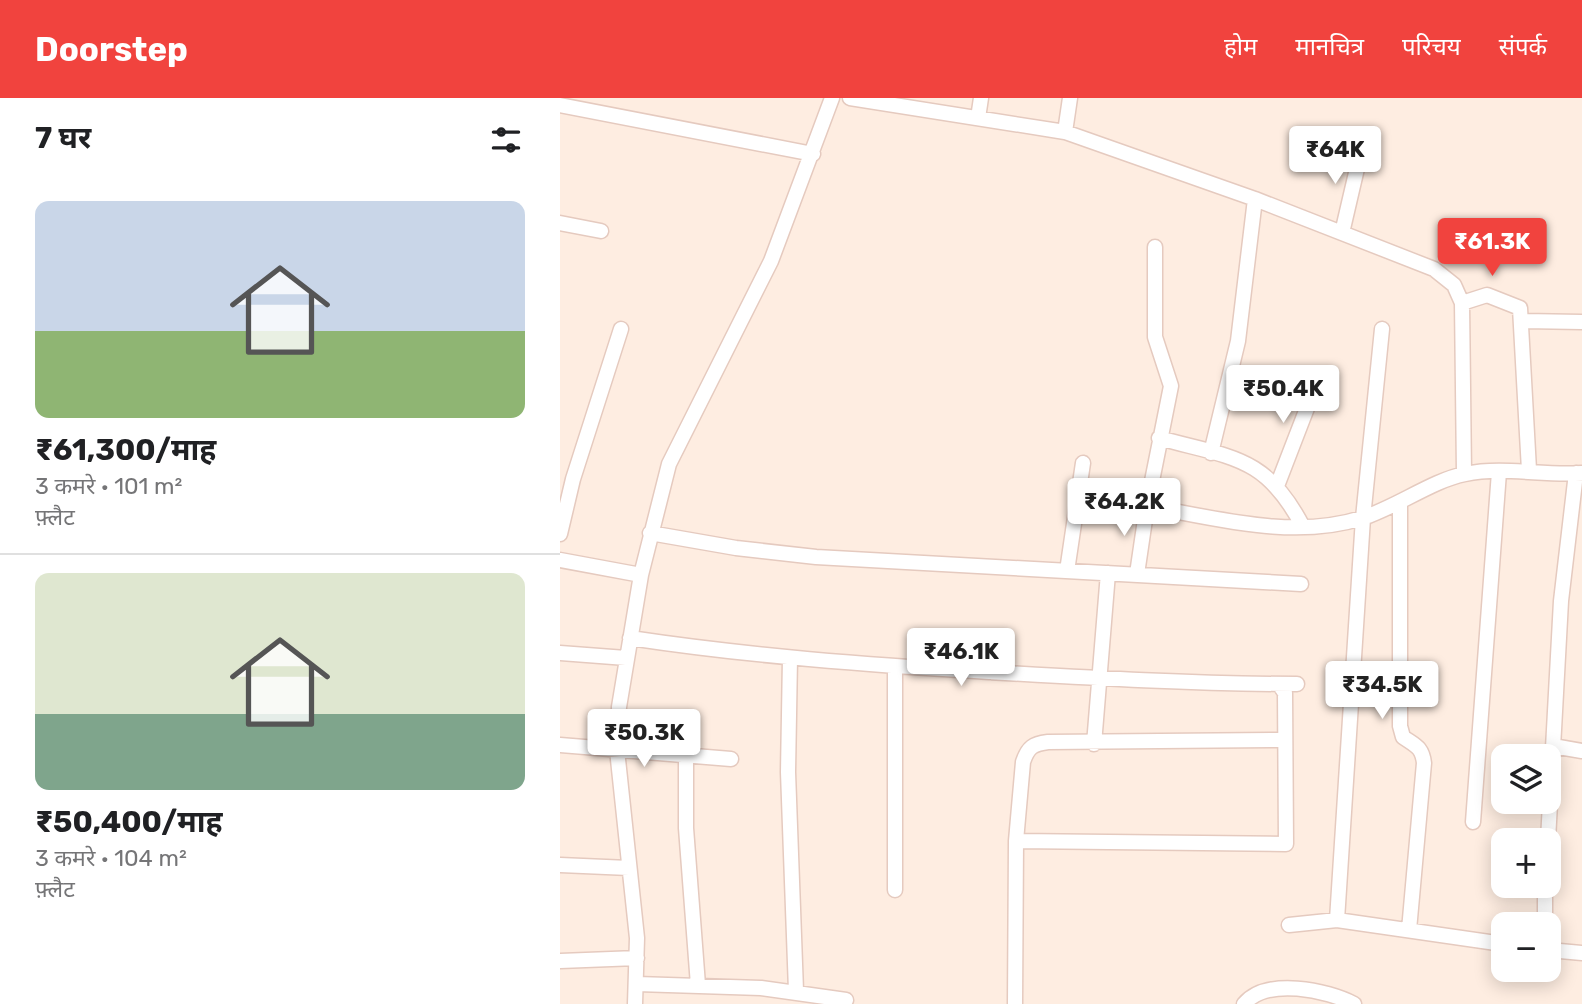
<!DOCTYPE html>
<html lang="hi">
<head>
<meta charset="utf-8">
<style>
	body { margin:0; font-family:Rubik,"Noto Sans Devanagari",sans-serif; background:#f2f2f2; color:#202124; height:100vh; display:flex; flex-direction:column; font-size:26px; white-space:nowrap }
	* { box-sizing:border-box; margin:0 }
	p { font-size:23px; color:#757577 }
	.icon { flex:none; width:38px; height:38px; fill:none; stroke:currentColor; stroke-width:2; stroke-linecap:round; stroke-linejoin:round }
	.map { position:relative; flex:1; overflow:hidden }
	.panel { display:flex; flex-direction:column; background:#fff; width:560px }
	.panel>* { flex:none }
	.buttons { position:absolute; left:931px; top:646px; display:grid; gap:14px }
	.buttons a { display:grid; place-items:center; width:70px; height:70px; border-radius:14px; background:#fff; box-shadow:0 4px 18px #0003; font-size:35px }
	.price { position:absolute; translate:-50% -60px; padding:0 16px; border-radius:7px; background:#fff; color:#222; font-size:23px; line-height:46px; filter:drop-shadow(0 2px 4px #0008) }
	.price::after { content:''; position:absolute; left:50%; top:42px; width:21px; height:16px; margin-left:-10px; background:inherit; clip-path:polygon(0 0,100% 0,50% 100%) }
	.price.on { background:#f1433e; color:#fff }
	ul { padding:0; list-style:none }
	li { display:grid; align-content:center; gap:14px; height:371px; padding:0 35px }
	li+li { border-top:2px solid #e0e0e0 }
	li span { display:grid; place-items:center; height:217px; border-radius:14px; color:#555 }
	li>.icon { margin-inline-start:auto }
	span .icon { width:126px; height:126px; fill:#fffc; stroke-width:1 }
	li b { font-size:30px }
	h2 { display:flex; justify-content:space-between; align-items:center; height:84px; padding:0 35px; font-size:30px }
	header { display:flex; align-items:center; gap:42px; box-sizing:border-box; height:98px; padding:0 35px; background:#f1433e; color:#fff }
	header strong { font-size:33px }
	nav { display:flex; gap:38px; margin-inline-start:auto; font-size:24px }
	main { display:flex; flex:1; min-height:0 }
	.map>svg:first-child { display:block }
</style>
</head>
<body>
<header>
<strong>Doorstep</strong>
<nav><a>होम</a><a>मानचित्र</a><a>परिचय</a><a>संपर्क</a></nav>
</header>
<main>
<section class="panel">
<h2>7 घर<svg class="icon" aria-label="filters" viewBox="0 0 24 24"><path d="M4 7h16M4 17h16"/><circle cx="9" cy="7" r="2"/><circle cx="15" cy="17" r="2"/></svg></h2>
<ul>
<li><span style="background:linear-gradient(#c9d6e8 60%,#8fb573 0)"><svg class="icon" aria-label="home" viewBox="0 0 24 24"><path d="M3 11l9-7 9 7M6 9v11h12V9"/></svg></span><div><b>₹61,300/माह</b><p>3 कमरे · 101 m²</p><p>फ़्लैट</p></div></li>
<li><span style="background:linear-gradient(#dfe7d0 65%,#7fa58c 0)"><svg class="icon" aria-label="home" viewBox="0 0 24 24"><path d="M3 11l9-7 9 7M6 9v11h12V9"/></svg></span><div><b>₹50,400/माह</b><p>3 कमरे · 104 m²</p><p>फ़्लैट</p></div></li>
</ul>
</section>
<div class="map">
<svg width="1022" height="906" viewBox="0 0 1022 906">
	<rect width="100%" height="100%" fill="#feede1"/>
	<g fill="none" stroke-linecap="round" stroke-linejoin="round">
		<defs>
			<path id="minor" d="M290 0 505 34 695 101 874 171 894 187 902 205 904 376
				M0 7 253 56
				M418 20 421 0
				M505 34 510 0
				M0 125 41 133
				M782 135 802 49
				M595 149V239L611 288 587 408C656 420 733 442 802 420 835 410 873 382 905 376 944 368 983 378 1022 375
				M902 205 927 197 960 210 969 372
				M961 223 1022 224
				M599 340C671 360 706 357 743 429
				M651 355 678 243 695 101
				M717 388 759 279
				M840 404V628L843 639C856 648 862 649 864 665L849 832
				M90 435 176 450 256 459 741 486
				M0 436 13 381 61 231
				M0 462 81 477
				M507 473 523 365
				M577 476 587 408
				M70 540C189 558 309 567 429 574 532 580 634 586 737 586
				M0 555 66 560
				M230 560 228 674 236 893
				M335 569V792
				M534 646 548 475
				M0 647 171 661
				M993 648 1022 653
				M126 657V730L138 887
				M913 724 939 374
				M988 742 1001 503 1016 375
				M456 743 726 746 725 595 719 586
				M0 767 69 770
				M985 788V826
				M777 822 803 420 822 231
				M729 827 777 822 943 846
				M989 852 1022 855
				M0 863 77 860
				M77 886 201 890 286 902
				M75 906 77 840 57 652 59 609 81 477 109 366 211 163 272 0
				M455 906 456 743 463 664C468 649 473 646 488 644L724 642
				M684 906C707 879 767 892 794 906"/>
		</defs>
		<use href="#minor" stroke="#e5cabf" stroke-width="17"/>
		<use href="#minor" stroke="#fff" stroke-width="14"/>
	</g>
</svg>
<div class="buttons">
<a><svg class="icon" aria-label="layers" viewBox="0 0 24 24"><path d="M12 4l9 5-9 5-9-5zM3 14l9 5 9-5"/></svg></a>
<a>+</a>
<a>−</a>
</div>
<b class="price" style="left:775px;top:88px">₹64K</b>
<b class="price on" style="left:932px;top:180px">₹61.3K</b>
<b class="price" style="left:723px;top:327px">₹50.4K</b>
<b class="price" style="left:564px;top:440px">₹64.2K</b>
<b class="price" style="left:401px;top:590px">₹46.1K</b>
<b class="price" style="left:822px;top:623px">₹34.5K</b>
<b class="price" style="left:84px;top:671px">₹50.3K</b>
</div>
</main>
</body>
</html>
